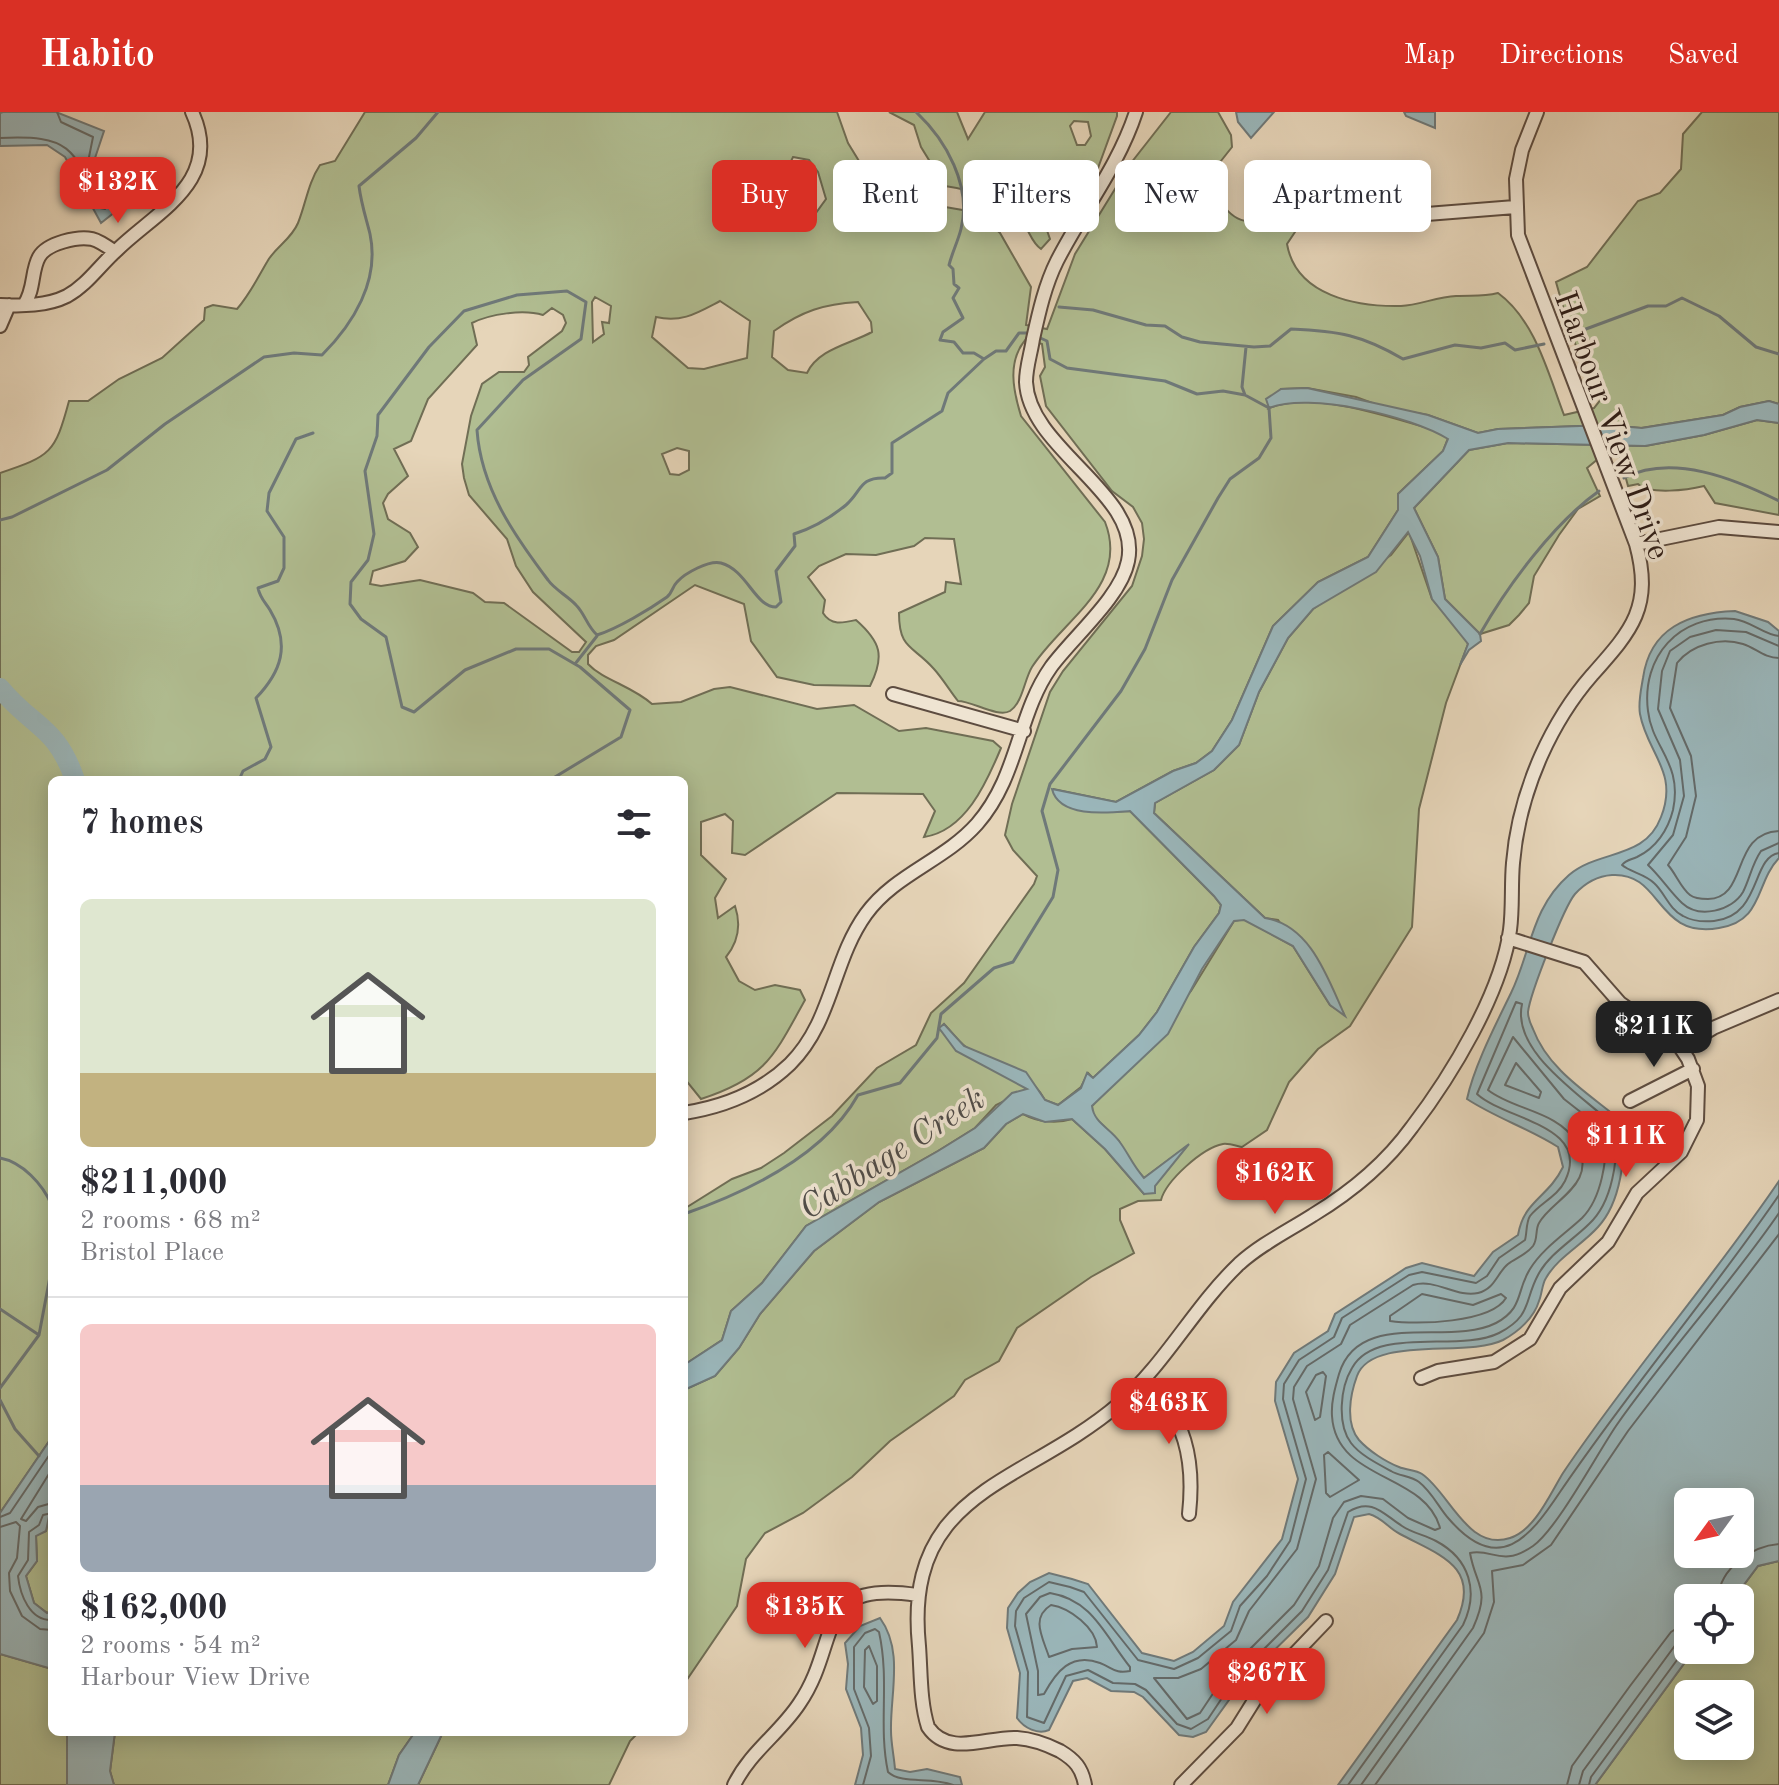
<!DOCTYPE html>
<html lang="en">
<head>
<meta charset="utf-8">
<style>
	body { margin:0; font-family:"Old Standard TT",serif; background:#f2f2f3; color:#2b2b33; height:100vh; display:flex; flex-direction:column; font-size:30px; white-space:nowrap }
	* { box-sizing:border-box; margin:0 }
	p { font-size:26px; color:#7c7c81 }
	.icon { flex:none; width:44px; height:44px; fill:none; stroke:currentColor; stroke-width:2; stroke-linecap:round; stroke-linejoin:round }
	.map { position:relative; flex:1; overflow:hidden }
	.side { position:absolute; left:48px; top:664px; width:640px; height:960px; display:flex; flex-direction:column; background:#fff; border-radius:12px; box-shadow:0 4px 20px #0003 }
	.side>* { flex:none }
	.top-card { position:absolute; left:712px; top:48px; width:760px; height:72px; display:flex; gap:16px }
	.needle { width:52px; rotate:237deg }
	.tools { position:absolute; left:1674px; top:1376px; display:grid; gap:16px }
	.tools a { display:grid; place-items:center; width:80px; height:80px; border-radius:12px; background:#fff; box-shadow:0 4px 20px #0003; font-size:40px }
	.price { position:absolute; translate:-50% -68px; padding:0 18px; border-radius:16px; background:#d93025; color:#fff; font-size:26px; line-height:52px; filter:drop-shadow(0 2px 4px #0008) }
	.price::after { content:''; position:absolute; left:50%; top:48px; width:24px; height:18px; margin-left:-12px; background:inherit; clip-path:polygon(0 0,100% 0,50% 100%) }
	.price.selected { background:#222; color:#fff }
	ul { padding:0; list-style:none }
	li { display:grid; align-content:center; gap:16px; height:424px; padding:0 32px }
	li+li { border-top:2px solid #e1e1e2 }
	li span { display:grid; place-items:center; height:248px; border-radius:12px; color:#555 }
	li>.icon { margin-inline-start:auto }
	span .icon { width:144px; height:144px; fill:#fffc; stroke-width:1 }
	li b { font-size:34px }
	h2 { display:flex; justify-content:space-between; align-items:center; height:96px; padding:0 32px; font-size:34px }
	.tag { padding:0 28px; border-radius:12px; background:#fff; box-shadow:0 4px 20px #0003; font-size:28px; line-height:72px }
	.tag.selected { background:#d93025; color:#fff }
	header { display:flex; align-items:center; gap:48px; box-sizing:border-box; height:112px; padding:0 40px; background:#d93025; color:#fff }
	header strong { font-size:38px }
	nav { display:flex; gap:44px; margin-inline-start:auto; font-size:28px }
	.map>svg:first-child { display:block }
</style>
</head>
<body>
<header>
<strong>Habito</strong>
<nav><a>Map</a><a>Directions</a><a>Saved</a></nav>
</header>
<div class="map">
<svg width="1779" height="1673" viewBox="0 0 1779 1673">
	<rect width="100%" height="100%" fill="#e6d5b9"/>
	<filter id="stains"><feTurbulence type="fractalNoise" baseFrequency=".0025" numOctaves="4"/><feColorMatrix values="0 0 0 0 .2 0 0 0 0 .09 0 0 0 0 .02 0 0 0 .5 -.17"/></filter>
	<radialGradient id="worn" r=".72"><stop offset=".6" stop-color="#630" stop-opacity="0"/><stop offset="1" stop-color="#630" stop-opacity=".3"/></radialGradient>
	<path fill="#b1be92" stroke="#706e55" stroke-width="2" fill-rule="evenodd" d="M365 0H837L848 31 889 98 898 103 928 92 974 100 988 110 1000 121 1031 175 1026 213 1047 217 1075 142 1131 51 1171 0H1218L1231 23 1232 35 1213 59C1214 85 1229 115 1261 109 1272 107 1280 100 1292 103L1299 114 1287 132C1296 184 1357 195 1401 194 1419 193 1437 185 1456 184 1472 183 1482 185 1498 181 1535 208 1548 261 1564 303L1594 296 1601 287 1571 223 1556 170 1587 155 1638 89 1660 81 1681 57 1683 22 1702 0H1779V292L1769 289 1740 295 1723 303 1641 316 1608 313 1498 317 1478 321 1428 303 1383 295 1356 285 1307 276 1281 277 1269 296C1314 278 1387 305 1432 317L1448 326 1443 339 1398 382V398L1368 445 1318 470 1273 514 1232 608 1212 639 1196 651 1173 659 1116 690 1053 677 1109 700 1130 699 1214 784 1221 793 1219 801 1194 835 1157 900 1139 923 1093 966 1088 961 1081 975 1058 993 1045 988C1026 955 996 954 966 935 958 929 951 919 944 912L939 917 1029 977 996 993 975 1016 938 1039 806 1114 762 1171 731 1199 722 1228 684 1253V1097L732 1067 761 1056 784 1041 832 1004 877 956 916 933 931 901 964 871 1034 772 1037 764 1013 738 1005 723 1012 692 1050 580 1063 559 1132 474 1142 444 1144 427 1142 411 1133 395 1112 379 1046 294 1040 264 1045 255 1042 232 1026 227C1007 249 1013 278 1021 304L1105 410C1130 474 1062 508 1032 555 1024 568 1023 590 1010 599 998 606 972 589 958 589 950 579 943 567 934 557 913 533 899 538 899 501L945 480 946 470 961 472 954 427 925 426 914 434 876 443 846 442 819 454 808 465 825 488 823 501C831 514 843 511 856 508 881 530 885 544 870 574L814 573 777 565 751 529 744 492 695 473 614 528 596 534 588 543V552C603 568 632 574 652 592L681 590 714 577 730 575 817 597 854 593 899 619 926 616 993 629 1001 636C986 672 965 719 924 725L935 699 923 682 837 681 745 743 732 741 733 709 725 702 701 710V743L726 767 715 786 718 806 735 794C741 812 739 829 726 845L739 869 755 878 775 873 800 878 805 888C774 944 766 966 701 987L684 966V668H52V1325L0 1401V361C51 344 55 341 69 289H88L119 267 162 246 204 208 205 196 213 193 237 197C250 182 257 167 267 150 275 135 291 128 298 111 306 91 308 71 320 53L335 49ZM793 45 809 48 818 60 826 87 813 105 799 114 788 110 773 86ZM595 185 611 194 609 211 602 210 604 222 593 230 592 190ZM720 189 750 209 747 246 704 257 688 256 652 225 656 205C682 211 697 201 720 189ZM858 190 871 210 872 220C850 232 818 237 807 261L788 258 772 245 774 219C802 199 824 192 858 190ZM552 196 563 203 566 211 562 219 528 245 529 253 524 260H499L482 272 471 304 462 352 464 366 469 383 507 427 516 454 533 480 586 530 579 540H572L504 491 485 490 473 481 420 468 381 474 370 472 373 459 405 449 418 435 410 421 388 407 383 391 388 382 408 364 394 337 411 329 428 287 477 233 472 211C490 202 523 197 543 203ZM677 336 689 339V358L679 363 670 362 662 342Z
		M889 0H957L968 27 985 0H1117V4L1098 56 1068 105 1053 97 1044 110 1050 127 1041 137C1031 130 1030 119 1022 110 1003 88 973 78 945 74L921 35 914 13ZM1074 9 1088 10 1091 24 1085 33H1077L1070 14Z
		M1757 308 1779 311V403L1715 391 1704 374C1688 378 1650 383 1638 372L1628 374 1620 344 1598 347 1587 356 1600 384 1578 397 1559 423 1534 464 1529 491 1519 503 1509 513 1480 522 1445 487 1438 445 1414 396 1469 338 1508 331 1645 334 1704 323Z
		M1409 420 1432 487 1464 523 1468 532 1446 591 1419 697 1412 815 1350 914 1318 937 1289 970 1267 1018 1242 1035C1237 1034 1228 1031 1223 1032 1202 1036 1166 1069 1161 1088L1138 1089 1120 1097V1108L1134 1141 1091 1165 1017 1216 999 1249 965 1268 954 1284 890 1329 852 1365 803 1401 765 1421 746 1447 737 1494 684 1572V1278L715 1264 739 1236 760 1202 814 1139 879 1090 984 1036 1006 1012 1023 1002C1038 1010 1056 1012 1072 1007L1105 1037 1144 1082 1186 1035 1144 1066 1127 1047 1119 1029 1093 1004 1092 994 1191 879 1234 809 1244 807 1293 834 1330 893 1344 902 1278 808 1265 806 1154 701 1155 691 1214 658 1239 633 1259 580 1288 526 1313 497 1391 443Z
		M52 1390V1499L47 1501 34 1491 26 1464 37 1449 36 1423 46 1419Z
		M1779 1449V1673H1595L1694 1538H1740V1486H1734L1758 1454ZM1688 1582H1740V1634H1688Z
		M0 1542 52 1557V1620H67V1673H0Z
		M115 1620H415L399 1643 388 1673H114L110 1659Z
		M443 1620H639L630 1629 609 1673H418Z"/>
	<path fill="#9ab6ba" stroke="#6f7979" stroke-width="2" fill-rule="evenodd" d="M3 0H56L104 19 95 46C110 57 122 73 125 92L101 111 65 45 47 33 0 34V1Z
		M1236 0H1274L1251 26 1238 10Z
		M1404 0H1435V16L1406 4Z
		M1307 276 1428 303 1478 321 1498 317 1608 313 1642 316 1723 303 1740 295 1769 289 1779 292V311L1757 308 1704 323 1645 334 1508 331 1469 338 1414 396 1438 445 1445 487 1480 522 1481 529 1469 538 1460 553 1468 532 1432 487 1420 444 1408 420 1376 460 1313 497 1288 526 1259 580 1239 633 1214 658 1155 691 1154 701 1265 806C1311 813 1328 867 1345 904L1330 893 1293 834 1244 808 1234 809 1202 857 1168 922 1092 994C1094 1011 1110 1016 1119 1029 1129 1042 1131 1051 1144 1066L1189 1032 1155 1074V1081L1144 1082 1105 1037 1072 1007 1045 1010 1023 1002 1006 1012 984 1036 879 1090 814 1139 760 1202 739 1236 715 1264 684 1278V1253L722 1228 731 1199 762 1171 806 1114 938 1039 975 1016 1012 981 1027 977 956 939 939 916 944 912 964 934 1026 960 1045 988 1058 993 1081 976 1087 961 1093 966 1139 923 1157 900 1194 835 1219 801 1221 793 1214 784 1130 699C1107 701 1059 706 1052 677L1116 690 1173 659 1196 651 1212 639 1232 608 1273 514 1318 470 1368 445 1398 398V382L1443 339 1448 327C1411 304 1309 280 1269 296L1266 287 1281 277Z
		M1735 499 1768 510 1779 519V746C1755 771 1764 809 1719 816 1655 827 1663 760 1612 763 1598 764 1585 771 1575 782 1564 795 1530 882 1528 900 1528 905 1531 913 1533 917 1549 960 1593 984 1625 1012 1624 1046 1622 1089 1598 1115 1582 1133 1558 1145 1546 1166 1542 1172 1542 1182 1539 1189 1534 1206 1518 1220 1503 1228 1467 1246 1372 1223 1357 1264 1350 1283 1345 1311 1359 1328 1369 1339 1386 1350 1399 1355 1406 1358 1416 1358 1422 1362 1449 1380 1468 1440 1510 1426 1535 1418 1550 1382 1563 1361 1631 1260 1711 1169 1779 1069V1449L1758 1454 1734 1486H1688V1538H1694L1595 1673H1338L1457 1508C1481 1454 1439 1443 1400 1422 1388 1416 1383 1406 1369 1402L1354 1405 1335 1462 1308 1505 1242 1570 1206 1620 1193 1625 1179 1623 1143 1585 1134 1580 1111 1579 1087 1566 1073 1569 1049 1618C1038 1623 1024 1616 1017 1606L1020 1561 1007 1516 1008 1496 1018 1481 1030 1470 1049 1461 1072 1467 1088 1472 1142 1541 1174 1549 1193 1540 1224 1514 1233 1490 1282 1427 1298 1367 1275 1289 1276 1270 1294 1241 1328 1219 1335 1202 1406 1156 1422 1151 1474 1164 1493 1140 1518 1123C1524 1088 1548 1086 1563 1055L1558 1035C1528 1016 1496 1006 1467 987 1474 954 1496 912 1511 881 1531 840 1531 796 1569 763 1600 737 1645 748 1661 705 1679 660 1647 641 1640 602 1638 590 1641 578 1643 566 1650 516 1688 501 1735 499ZM1688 1390H1740V1442H1688Z
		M52 1325V1390L46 1419 36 1424 37 1449 26 1464 34 1491 47 1501 52 1499V1557L0 1542V1401Z
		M880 1506C904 1539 890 1582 891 1619 891 1631 894 1644 895 1657L910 1660 927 1657 960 1665 962 1673H855L863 1643 861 1616 846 1577 848 1552 845 1531 860 1514Z
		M67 1620H115L110 1659 114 1673H67Z
		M415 1620H443L418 1673H388L399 1643Z"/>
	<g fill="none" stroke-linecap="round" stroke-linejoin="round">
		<path stroke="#646a69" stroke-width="2" d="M0 26C69 23 74 34 100 96L105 97 116 85 101 61 88 50 93 25 61 10 57 0
			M1779 524C1764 523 1751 509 1734 507 1679 502 1641 545 1648 599 1652 636 1683 651 1673 698 1668 718 1656 736 1637 745 1630 748 1626 748 1622 753 1630 760 1645 762 1654 771 1665 781 1669 797 1683 804 1692 809 1703 810 1714 809 1762 804 1751 745 1779 741
			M1779 534 1746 520 1716 518 1690 525 1670 539 1662 559 1658 597 1680 648 1684 684 1673 723 1648 753C1661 765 1670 780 1682 791 1699 807 1732 799 1743 780 1750 766 1752 752 1761 739L1779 731
			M1779 546C1764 546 1756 536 1743 532 1721 525 1692 532 1677 551L1670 596 1691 644 1696 684 1686 725 1668 753C1676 762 1681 776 1690 783 1695 787 1702 787 1708 787 1749 786 1730 721 1779 719
			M1513 925 1564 987 1606 1020C1607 1047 1602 1086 1582 1106 1565 1122 1543 1136 1530 1157 1516 1179 1524 1196 1496 1211 1449 1235 1359 1196 1339 1262 1335 1276 1331 1290 1332 1304 1336 1370 1425 1360 1440 1416L1435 1418 1408 1406 1383 1387 1361 1384 1344 1390 1333 1406 1319 1454 1294 1493 1228 1559 1200 1601 1187 1607 1154 1566H1178L1201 1557 1236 1528 1249 1499 1297 1437 1316 1367 1293 1287 1294 1275 1307 1254 1341 1232 1350 1213 1413 1173C1435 1166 1457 1186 1478 1181 1495 1177 1497 1161 1508 1152 1516 1146 1526 1143 1533 1134 1538 1127 1535 1118 1539 1111 1552 1087 1600 1072 1576 1030 1558 999 1513 998 1488 978Z
			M1516 951 1541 980 1539 986 1505 973Z
			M1422 1182 1473 1193 1501 1182 1506 1186C1491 1211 1416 1213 1390 1209V1204Z
			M1323 1260 1326 1264 1320 1305 1315 1308 1306 1280 1316 1263Z
			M1328 1340 1359 1368 1330 1385 1326 1381 1324 1343Z
			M52 1357 21 1407 26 1409 38 1395 52 1391
			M52 1401 43 1403 39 1413 29 1420 28 1448 18 1464C20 1483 30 1509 52 1508
			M0 1405 10 1401 52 1339
			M0 1415 16 1410 20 1414 17 1446 9 1461 10 1479 22 1504 40 1517 52 1518
			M1050 1481C1093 1488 1105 1524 1130 1555V1559C1115 1562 1113 1556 1100 1551 1071 1540 1056 1560 1044 1582L1038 1583V1559L1026 1502 1040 1485Z
			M1718 1486C1720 1456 1752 1434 1779 1432
			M1051 1493C1070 1496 1096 1516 1097 1535L1072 1537 1049 1545C1043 1526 1030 1506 1051 1493Z
			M869 1534 877 1554V1589L873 1592 864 1575 865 1538Z
			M863 1673 871 1644 869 1616 854 1577V1535L865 1521 875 1517 879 1520C890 1570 878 1613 888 1660 902 1673 931 1664 953 1673
			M1348 1673 1463 1513C1479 1480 1470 1447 1436 1429 1425 1423 1412 1421 1402 1414 1383 1402 1372 1385 1348 1400L1328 1458 1302 1499 1236 1565 1208 1607 1191 1617 1177 1612 1146 1578 1135 1572 1113 1571 1088 1558 1066 1564 1044 1611 1027 1605 1028 1560 1015 1514 1016 1499 1024 1486 1049 1470 1070 1475 1084 1480 1138 1548 1174 1557 1198 1546 1231 1519 1240 1494 1267 1464 1290 1429 1306 1367 1283 1287 1284 1272 1299 1248 1334 1225 1342 1206 1409 1163 1422 1160 1476 1171 1487 1164 1499 1146 1525 1128C1527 1121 1526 1110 1530 1104 1540 1091 1557 1085 1565 1069 1592 1013 1505 1008 1477 982L1516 890 1522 892C1511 942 1587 986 1616 1016 1618 1046 1613 1090 1589 1112 1573 1128 1549 1142 1538 1163 1524 1189 1532 1204 1499 1221 1459 1241 1376 1213 1352 1256 1340 1276 1337 1312 1351 1331 1360 1343 1378 1352 1391 1359 1399 1364 1411 1364 1419 1370 1432 1380 1439 1396 1449 1407 1499 1465 1530 1425 1560 1380 1629 1278 1709 1185 1779 1083
			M1361 1673 1473 1516C1491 1476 1476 1475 1470 1441 1493 1436 1501 1456 1533 1434 1557 1417 1597 1342 1616 1314 1667 1241 1728 1175 1779 1101
			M1375 1673 1484 1521 1494 1490 1492 1459 1523 1453 1551 1433 1628 1319 1779 1122
			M1567 1673 1572 1654 1630 1574 1671 1520 1688 1509
			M1579 1673 1583 1659 1679 1528 1688 1521
			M1589 1673 1591 1665 1688 1533"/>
		<path stroke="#6f7979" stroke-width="3" d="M916 0C946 28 972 74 961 117 958 129 952 141 949 153L953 157 954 172 959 176 953 186 963 206 943 220 940 228 954 230 963 241H974L984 247
			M1059 195 1093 198 1146 213 1165 214 1182 225 1200 230 1254 235 1270 234 1291 217C1339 219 1362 223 1403 247L1455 233 1481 236 1505 231 1515 238 1544 232
			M1567 224 1648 194H1666L1682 186 1719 204 1756 235 1779 242
			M1245 283 1242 275 1246 235
			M1624 366C1672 341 1735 367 1779 389
			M0 408 12 405 107 358 165 312 264 245 294 241 322 243C353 212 380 169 370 122 366 106 361 91 359 74L416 26 438 0
			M1480 522C1508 473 1554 411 1599 379
			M575 552 597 524
			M239 668 243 659 265 647 271 635 256 586C281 560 291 533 270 498 265 490 260 486 258 476L278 469 284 456V425L267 399 269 381 296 327 313 321
			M550 668 621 625 630 598 580 555 549 537H516L465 558 414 600 402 595 386 525 361 507 350 492 351 470 368 448 374 422 365 359 377 324 378 303 429 235 464 199 517 183 567 179 586 190 581 227 523 268 477 318C481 376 514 423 548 468 555 478 568 484 576 493 585 502 587 514 597 523 617 517 650 497 667 485 673 480 672 475 677 470 685 461 709 448 721 451 747 458 755 495 776 495L781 490 776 459 795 434 794 422C813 416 830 406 846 393 862 379 859 365 885 366L892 361V331L942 299 948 281 984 247 996 239H1006L1019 221H1029
			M0 1046C22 1050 43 1072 52 1094
			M684 1102C747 1080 824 1044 858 983L900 971 937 926 941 902 994 856 1013 850 1053 785 1058 758 1042 699 1050 672 1121 579 1145 537 1172 468 1218 386 1230 367 1259 346 1271 326 1269 296 1245 283 1223 279 1197 282 1165 269 1067 256 1050 247 1047 229 1036 224
			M0 1197 39 1223
			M0 1276 39 1223 52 1154
			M0 1288 15 1317 39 1344"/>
		<path stroke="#9ab6ba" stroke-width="20" d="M0 576C33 616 56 613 75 668"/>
		<defs>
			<path id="minor" d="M1332 59 1371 94 1389 105 1515 95
				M0 193C22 194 47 194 67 184 87 173 100 153 117 138 157 99 224 69 192 0
				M24 193C35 177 31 159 39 145 47 131 78 124 92 127 100 129 108 135 115 140
				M0 214 9 193
				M1636 432 1719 415 1779 420
				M893 582 1024 619
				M1681 935 1713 916 1779 888
				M1630 989 1693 957
				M684 1001C723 995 761 980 790 952 833 909 832 849 866 802 895 762 944 749 977 712 1019 664 1017 603 1051 555 1073 525 1121 485 1128 449 1142 382 1029 338 1026 270 1026 255 1031 241 1033 227 1039 200 1045 173 1057 149 1083 98 1118 55 1136 0
				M1421 1266 1438 1259 1494 1250 1530 1227 1560 1176 1608 1130 1637 1081 1681 1040 1697 1008 1698 974 1688 947 1678 932 1620 891 1584 850 1508 826
				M1146 1267C1185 1306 1195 1347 1189 1402
				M734 1673C750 1640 779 1622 799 1592 842 1530 811 1467 917 1483
				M1085 1673C1082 1656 1075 1648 1060 1639 1046 1632 1032 1627 1017 1626 988 1624 949 1646 928 1615 920 1590 921 1560 919 1534 903 1377 1023 1374 1119 1292 1166 1251 1194 1195 1239 1152 1261 1132 1288 1119 1313 1103 1351 1080 1386 1051 1412 1015 1451 964 1501 882 1510 818 1513 796 1511 773 1513 751 1516 714 1526 678 1541 644 1554 615 1571 587 1592 563 1632 518 1653 495 1636 432L1518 123 1516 67 1522 38 1537 0
				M1181 1673 1237 1616 1262 1576 1326 1509"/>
		</defs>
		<use href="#minor" stroke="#5d4c40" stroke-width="16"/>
		<use href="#minor" stroke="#efe4d2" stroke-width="12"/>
	</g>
	<g text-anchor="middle" stroke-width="7" stroke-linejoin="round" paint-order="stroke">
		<g font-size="32" fill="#2f1e18" stroke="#efe4d2">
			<text transform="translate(1613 313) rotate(70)" y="11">Harbour View Drive</text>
		</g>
		<g font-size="34" font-style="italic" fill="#4f4c49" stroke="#efe4d2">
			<text transform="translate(891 1040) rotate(-33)" y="12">Cabbage Creek</text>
		</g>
	</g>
	<rect width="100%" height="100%" filter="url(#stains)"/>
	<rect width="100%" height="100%" fill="url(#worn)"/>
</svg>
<div class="tools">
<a><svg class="needle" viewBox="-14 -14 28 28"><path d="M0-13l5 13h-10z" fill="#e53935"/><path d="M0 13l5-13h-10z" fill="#7c7c81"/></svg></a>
<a><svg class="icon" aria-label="locate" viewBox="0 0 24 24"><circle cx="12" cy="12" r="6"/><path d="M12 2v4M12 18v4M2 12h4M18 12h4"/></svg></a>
<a><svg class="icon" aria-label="layers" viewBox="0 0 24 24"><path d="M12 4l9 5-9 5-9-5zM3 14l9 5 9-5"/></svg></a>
</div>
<b class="price" style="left:118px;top:113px">$132K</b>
<b class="price selected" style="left:1654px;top:957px">$211K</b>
<b class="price" style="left:1626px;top:1067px">$111K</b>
<b class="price" style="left:1275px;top:1104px">$162K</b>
<b class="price" style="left:1169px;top:1334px">$463K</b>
<b class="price" style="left:805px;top:1538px">$135K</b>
<b class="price" style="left:1267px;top:1604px">$267K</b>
<div class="top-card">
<a class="tag selected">Buy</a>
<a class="tag">Rent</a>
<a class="tag">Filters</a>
<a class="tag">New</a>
<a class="tag">Apartment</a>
</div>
<section class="side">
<h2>7 homes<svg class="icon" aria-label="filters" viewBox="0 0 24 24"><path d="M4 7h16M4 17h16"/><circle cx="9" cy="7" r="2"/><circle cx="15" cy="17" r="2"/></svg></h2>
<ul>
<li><span style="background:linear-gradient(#dfe7d0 70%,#c2b280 0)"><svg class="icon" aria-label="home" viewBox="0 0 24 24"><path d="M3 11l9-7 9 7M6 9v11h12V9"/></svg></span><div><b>$211,000</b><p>2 rooms · 68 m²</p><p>Bristol Place</p></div></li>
<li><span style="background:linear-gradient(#f6c9c9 65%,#9aa5b1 0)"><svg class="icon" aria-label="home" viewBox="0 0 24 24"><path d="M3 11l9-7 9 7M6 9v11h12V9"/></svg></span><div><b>$162,000</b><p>2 rooms · 54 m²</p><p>Harbour View Drive</p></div></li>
</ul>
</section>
</div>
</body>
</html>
